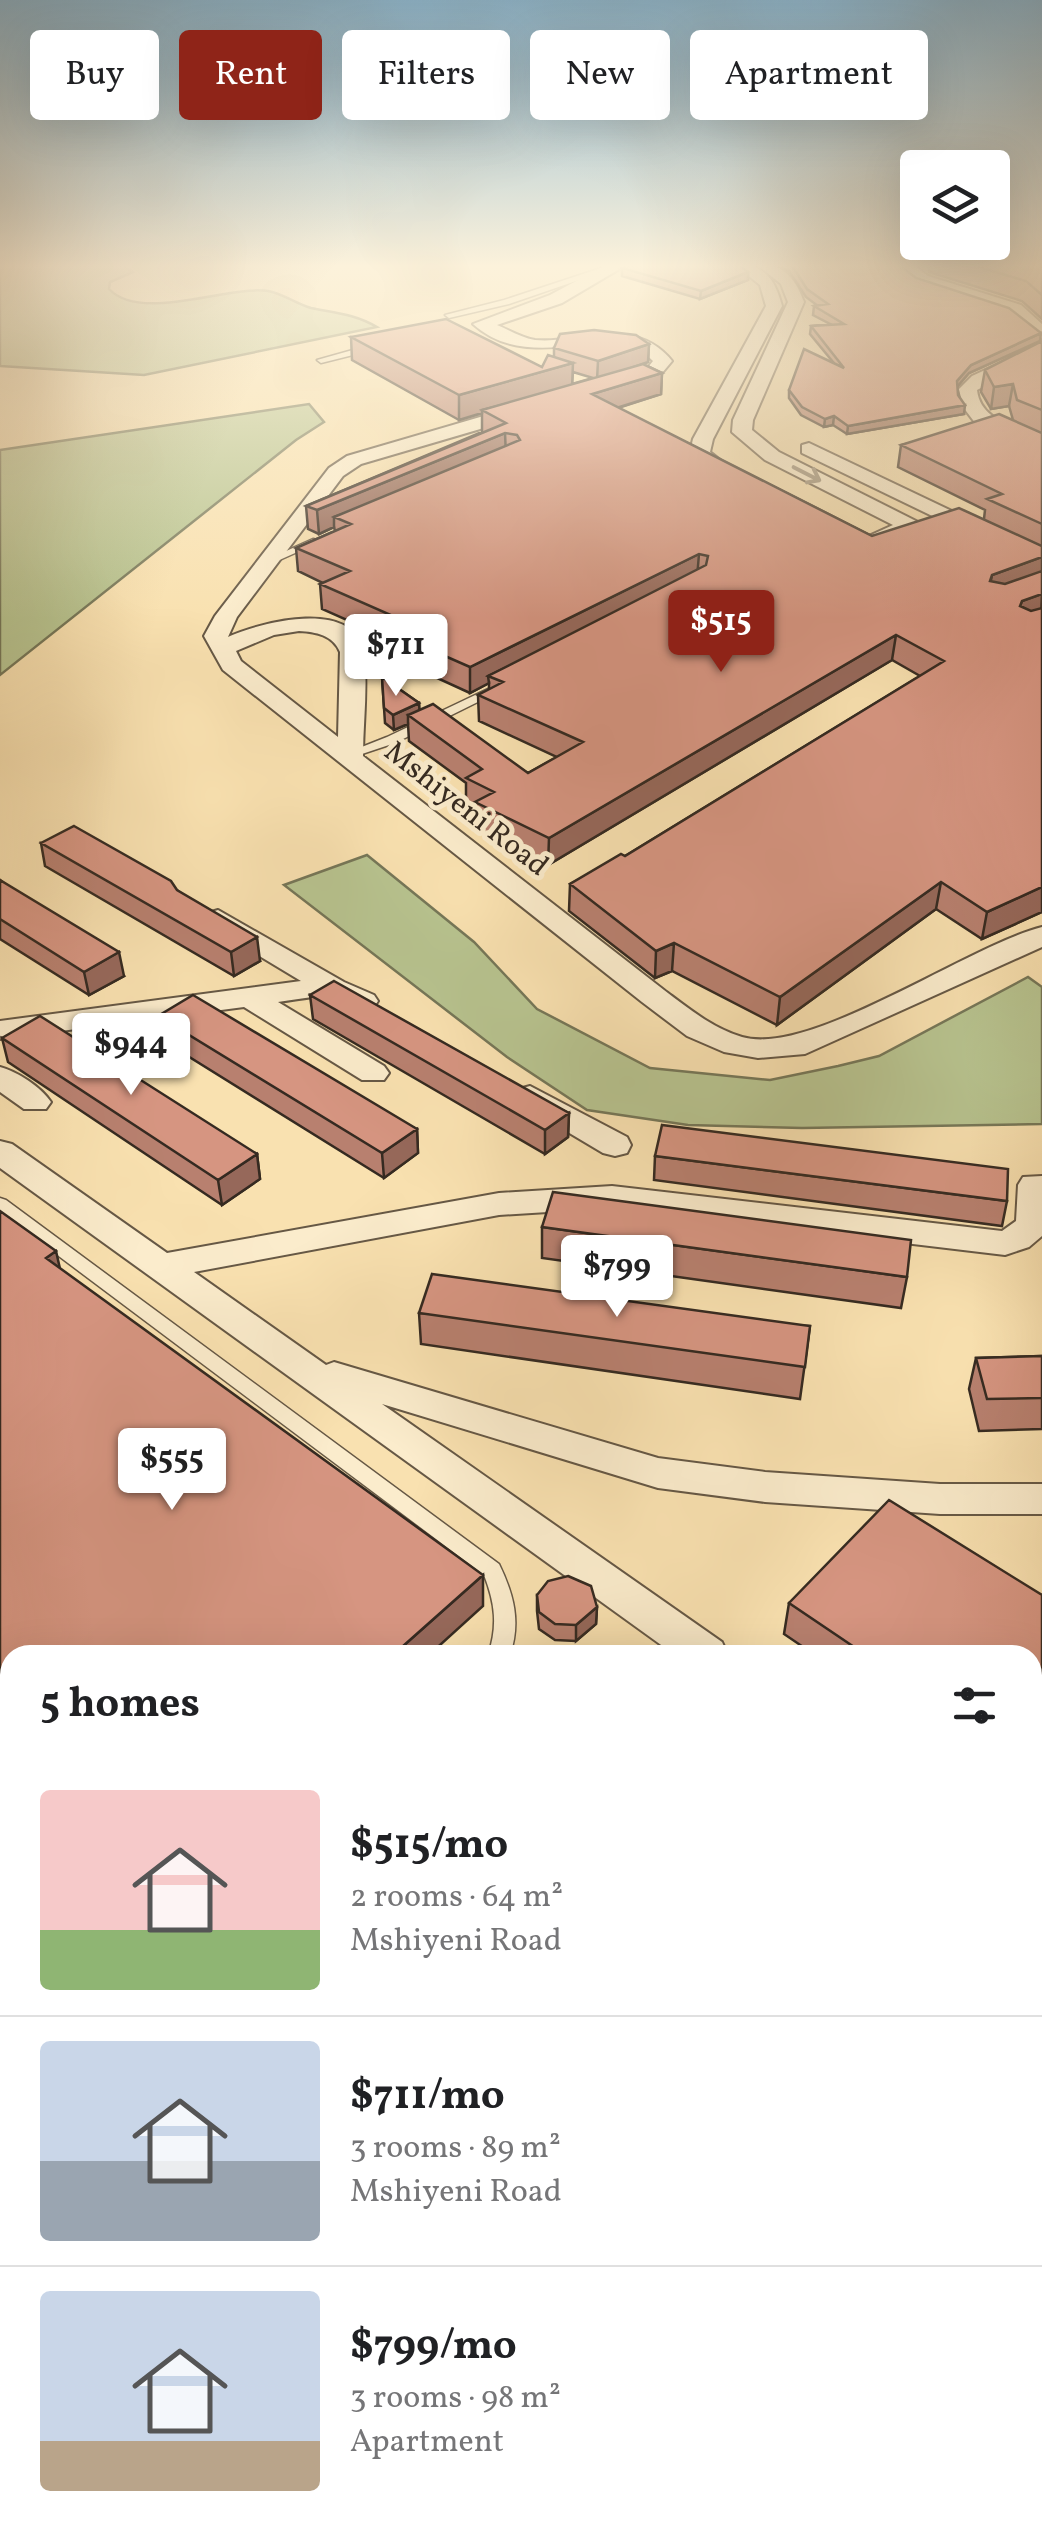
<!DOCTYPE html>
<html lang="en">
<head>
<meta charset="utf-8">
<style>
	body { margin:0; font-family:Vollkorn,serif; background:#f2f2f2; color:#202124; height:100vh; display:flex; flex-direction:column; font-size:38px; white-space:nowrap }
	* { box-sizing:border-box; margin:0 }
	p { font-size:32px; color:#757577 }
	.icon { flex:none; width:55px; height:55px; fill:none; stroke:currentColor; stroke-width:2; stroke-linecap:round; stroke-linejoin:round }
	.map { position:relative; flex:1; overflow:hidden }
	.side { position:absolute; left:0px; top:1645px; width:1042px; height:892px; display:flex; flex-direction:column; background:#fff; border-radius:30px 30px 0 0; box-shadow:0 10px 40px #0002 }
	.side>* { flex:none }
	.banner { position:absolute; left:30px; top:30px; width:982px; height:90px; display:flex; gap:20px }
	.fabs { position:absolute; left:900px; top:150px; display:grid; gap:20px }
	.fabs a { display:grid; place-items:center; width:110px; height:110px; border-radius:10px; background:#fff; box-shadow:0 10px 40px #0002; font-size:50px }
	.price { position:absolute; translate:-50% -85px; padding:0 22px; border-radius:10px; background:#fff; color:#222; font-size:32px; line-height:65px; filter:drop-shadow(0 2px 5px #0008) }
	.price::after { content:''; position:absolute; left:50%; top:60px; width:30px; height:22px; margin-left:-15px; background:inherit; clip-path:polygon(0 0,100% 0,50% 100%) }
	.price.active { background:#8f2418; color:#fff }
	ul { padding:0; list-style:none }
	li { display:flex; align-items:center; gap:30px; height:250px; padding:0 40px }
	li+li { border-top:2px solid #e0e0e0 }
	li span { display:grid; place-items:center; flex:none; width:280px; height:200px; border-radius:10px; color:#555 }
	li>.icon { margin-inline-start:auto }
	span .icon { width:120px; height:120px; fill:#fffc; stroke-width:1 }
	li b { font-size:42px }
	h2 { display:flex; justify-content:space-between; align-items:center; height:120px; padding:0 40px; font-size:42px }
	.pill { padding:0 35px; border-radius:10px; background:#fff; box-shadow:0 10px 40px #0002; font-size:35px; line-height:90px }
	.pill.active { background:#8f2418; color:#fff }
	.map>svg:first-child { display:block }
</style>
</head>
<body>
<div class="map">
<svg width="1042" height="2536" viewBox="0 0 1042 2536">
	<rect width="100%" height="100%" fill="#f9e1b0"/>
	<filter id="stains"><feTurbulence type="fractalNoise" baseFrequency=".002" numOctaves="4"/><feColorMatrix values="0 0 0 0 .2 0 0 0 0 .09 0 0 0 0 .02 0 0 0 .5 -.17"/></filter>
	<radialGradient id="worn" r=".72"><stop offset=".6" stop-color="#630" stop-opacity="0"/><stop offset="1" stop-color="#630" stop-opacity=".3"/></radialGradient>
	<path fill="#b8c490" stroke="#767758" stroke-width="2.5" d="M0 264H120L133 272 110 282 109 289C141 323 227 285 268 291 282 293 296 304 311 308 336 313 355 314 377 327L144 375 0 366Z
		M309 404 324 422 296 440 0 675V450Z
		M367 855 474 942 537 1009 650 1068 770 1080 838 1066 879 1056 1028 977 1042 987V1124L802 1128 688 1125 587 1110 507 1057 284 885Z"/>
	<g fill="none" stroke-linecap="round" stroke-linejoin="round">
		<defs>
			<path id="service" d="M601 268 608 270 509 304 449 318 445 315 504 300Z
				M374 344 377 349 321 363 317 360Z
				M313 539 322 541 275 562 266 560Z
				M492 687 502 690 395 743 350 758 344 754 387 737Z
				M0 1198 6 1200 499 1564C514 1595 521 1622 510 1655H488C498 1626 495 1603 484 1575L0 1212Z
				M10 2117V2148L0 2153V2122Z"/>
			<path id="minor" d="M608 264H628L562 303 497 325C509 330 522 338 535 340 583 344 635 315 672 361L657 379 605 390V382L645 371 653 361C612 318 532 377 473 324L550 295Z
				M734 264C764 263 775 279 782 306L713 439 710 452 743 478 733 484 700 467 690 452 693 439 766 306 760 285Z
				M756 264C783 263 795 278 804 302L753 420 752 430 779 452 918 522 922 526 918 530 879 545H863L860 540 893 525 765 460 732 432 733 420 788 302 781 284Z
				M896 264H912L928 276 1021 305 1042 324V338L1009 313 916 282 902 274Z
				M1042 344V356L977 390C981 423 1017 424 1042 438V453L976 424 960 403 959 389 972 376Z
				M528 403 537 409 535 413 361 464 343 476 237 617 228 637C261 622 356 597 364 654 368 687 363 723 363 756L664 990C688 1008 712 1028 742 1037 811 1057 967 946 1042 927V947L805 1054 758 1058 724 1052 687 1036 642 1002 223 670 204 636 215 616 329 468 347 456ZM299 631C316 632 333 635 340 652L338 737 241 661 236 651 274 635Z
				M809 443 1042 554V569L802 453V445Z
				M218 910 344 982 374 995 378 1001 374 1007C357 1011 350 1003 335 999 317 994 296 1000 278 1002L384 1066 389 1073 384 1080H362L244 1007 0 1039V1021L301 981 208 925 204 919 208 913Z
				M0 1067C18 1072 41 1087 51 1102L46 1109H24L0 1092Z
				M530 1086 627 1137 631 1145 627 1153 615 1156 603 1153 519 1103 514 1096 519 1089Z
				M0 1141 12 1144 167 1253 499 1193 612 1186 1002 1231 1016 1221 1018 1185 1023 1177 1042 1176V1236L1029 1247 1005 1255 612 1208 499 1215 194 1272 326 1365 334 1362 658 1458 765 1472 940 1484H1042V1514H940L765 1502 658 1488 382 1404 722 1642 728 1655H675L0 1168Z
				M10 2277V2334L0 2338V2281Z
				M1032 2303H1042V2357H1032Z"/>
		</defs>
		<use href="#service" stroke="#665845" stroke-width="3"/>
		<use href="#minor" stroke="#665845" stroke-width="4"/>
		<use href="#service" fill="#fbeccc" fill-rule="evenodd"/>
		<use href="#minor" fill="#fbeccc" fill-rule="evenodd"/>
	</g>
	<path fill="#b8806f" stroke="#352a21" stroke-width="2.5" fill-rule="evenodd" d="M773 264H829L832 266 916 278 1040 341 969 373 957 387 964 414 847 434 833 425 824 427 801 415 789 398V390L833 362 810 334 811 326 830 324 813 315 814 306H818L806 297 789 271Z
		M928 264H1042V319L1022 301 929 272Z
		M622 268 748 272V280L700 299 622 276Z
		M351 337 542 367 554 357V348L649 344 648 362 643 364 662 373 661 394 618 408 872 536 984 519 985 510 898 467 901 445 1013 420 1009 406 991 409 981 392 985 370 1042 341V912L982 939 936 909 777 1025 672 971 655 978 569 911 570 884 625 856 920 676 892 660 548 865 476 828 475 808 466 804V783L409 741 408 724 394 730 385 723 382 677 419 703V710L528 773 557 757 479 721 478 695 489 690V683L470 693 391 657 390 639 322 609 320 584 323 583 298 571 296 548 335 531 334 527 319 534 308 529 306 506 482 432V413L459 420 352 360ZM573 372 593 378 572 384Z
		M41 843 177 890 260 961 234 976 45 866Z
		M0 880 124 976 89 995 0 939Z
		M310 995 569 1113 568 1137 545 1154 313 1019Z
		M158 1016 417 1129 418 1153 384 1178 162 1040Z
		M2 1038 257 1154 260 1179 222 1205 8 1062Z
		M655 1156 1007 1201 1002 1226 654 1180Z
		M542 1227 907 1277 901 1308 542 1258Z
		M419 1313 810 1326 800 1399 421 1344Z
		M1042 1356V1429L979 1431 969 1389 976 1358Z
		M537 1595 597 1607 596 1624 576 1641 555 1640 539 1629 537 1611Z
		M1042 1595V1809L1032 1803V1655H815L784 1634 789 1603Z
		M1042 2233V2286L1032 2277V2237Z
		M1036 2375 1042 2536H915L909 2531 907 2536H803L798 2528H1032Z"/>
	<path fill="#96685a" stroke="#352a21" stroke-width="2.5" d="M748 272V280L700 299 701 291Z
		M1041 333 1040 341 969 373 955 389 957 381 971 365Z
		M649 344 648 362 597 380 598 361Z
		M573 363 572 387 482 410V413L459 420V395Z
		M662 373 661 394 591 416 592 394Z
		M1013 384 1009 406 991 409 994 387Z
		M965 405 964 414 847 434 848 426Z
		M834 416 833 425 824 427 825 419Z
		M505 433 506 456 334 517V527L319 534 317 510Z
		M699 554 697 578 488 676 489 683 470 693V667Z
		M1042 557V573L986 605 992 575Z
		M1042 594 1041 617 1020 606 1022 601Z
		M896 635 892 660 548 865 549 838Z
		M419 703 420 718 408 715V724L394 730 393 715Z
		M941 882 936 909 777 1025 780 997Z
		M1042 887V912L982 939 987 912Z
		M257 937 260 961 234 976 231 952Z
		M674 943 672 971 655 978 656 951Z
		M119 952 124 976 89 995 84 972Z
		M569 1113 568 1137 545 1154V1130Z
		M417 1129 418 1153 384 1178 382 1153Z
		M257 1154 260 1179 222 1205 218 1180Z
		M56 1251 63 1282 46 1258Z
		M483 1575V1606L429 1655H393Z
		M597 1607 596 1624 576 1641V1625Z
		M372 1647V1655H362Z
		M10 2046V2083L0 2093V2055Z
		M5 2266 9 2274 0 2279V2269Z
		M10 2397V2407L0 2414V2404Z
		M335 2528H341L334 2536H328Z"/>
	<path fill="#d69581" stroke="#352a21" stroke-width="2.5" d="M634 264H738L748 272 701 291 622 268Z
		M791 264H829L832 266 847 264H898L916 278 1009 308 1041 333 971 365 957 381 958 395 965 405 848 426 834 416 825 419 802 407 789 390 804 349 844 368 811 326 844 324 814 306 828 304 807 289Z
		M969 264H1042V295L1026 281Z
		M446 319 542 367 548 355 573 363 459 395 351 337Z
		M594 330 636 335 649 344 598 361 554 348 560 334Z
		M1042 341V410L1017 400 1013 384 994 387 985 370Z
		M643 364 662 373 592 394 872 536 959 508 1042 546V557L992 575 990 581 1005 584 1042 571V594L1022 601 1020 606 1031 611 1042 608V887L987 912 941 882 780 997 674 943 656 951 570 884 621 854 625 856 944 661 896 635 549 838 475 802 494 792 466 778 482 769 408 715 433 704 528 773 583 742 478 695 503 682 488 676 706 565 708 556 699 554 470 667 390 632 409 623 320 584 350 571 296 548 351 524 334 517 520 440 517 435 505 433 317 510 306 506 506 423 482 410Z
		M999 414 1042 433V524L987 499 1002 494 901 445Z
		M382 677 419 703 393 715 384 708Z
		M74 826 171 881 177 890 257 937 231 952 41 843Z
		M0 880 119 952 84 972 0 919Z
		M334 981 569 1113 545 1130 310 995Z
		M193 995 417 1129 382 1153 158 1016Z
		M40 1016 257 1154 218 1180 2 1038Z
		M662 1125 1008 1169 1007 1201 655 1156Z
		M553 1192 911 1240 907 1277 542 1227Z
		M0 1211 56 1251 46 1258 483 1575 393 1655H382L372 1647 362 1655H10V2046L0 2055Z
		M432 1274 810 1326 805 1367 419 1313Z
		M1042 1356V1398L987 1399 976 1358Z
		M889 1500 1042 1595V1772L1032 1766V1655H866L789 1603Z
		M568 1576 591 1586 597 1607 576 1625 555 1624 539 1612 537 1595 548 1581Z
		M10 2207V2397L0 2404V2333L9 2329 10 2269 5 2266 0 2269V2216Z
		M1038 2230 1042 2233V2276L1032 2268V2237Z
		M1032 2372 1036 2375 1042 2373V2536H936V2533L933 2536H929L916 2528H1032Z
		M127 2528H335L328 2536H165L160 2534 159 2536H124Z
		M596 2528H750L755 2529 753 2536H594Z
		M804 2528H910L907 2536H810Z"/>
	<defs><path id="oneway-shaft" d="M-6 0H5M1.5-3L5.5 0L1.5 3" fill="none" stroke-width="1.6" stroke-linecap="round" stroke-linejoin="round" transform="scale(2.5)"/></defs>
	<use stroke="#988b76" href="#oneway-shaft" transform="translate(807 474) rotate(27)"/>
	<linearGradient id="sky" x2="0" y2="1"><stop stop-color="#8ab7d2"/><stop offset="0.43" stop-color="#fcf2db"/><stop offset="1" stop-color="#fcf2db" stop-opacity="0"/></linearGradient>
	<rect width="1042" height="619" fill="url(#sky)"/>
	<g text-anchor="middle" stroke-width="10" stroke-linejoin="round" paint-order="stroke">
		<g font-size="30" fill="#352a21" stroke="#fbeccc">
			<text transform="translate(467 808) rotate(38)" y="10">Mshiyeni Road</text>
		</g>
	</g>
	<rect width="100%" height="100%" filter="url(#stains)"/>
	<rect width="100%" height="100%" fill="url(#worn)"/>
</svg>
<div class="fabs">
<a><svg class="icon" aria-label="layers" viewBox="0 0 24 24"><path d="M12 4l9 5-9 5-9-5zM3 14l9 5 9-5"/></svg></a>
</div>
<b class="price active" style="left:721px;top:675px">$515</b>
<b class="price" style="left:396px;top:699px">$711</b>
<b class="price" style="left:131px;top:1098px">$944</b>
<b class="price" style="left:617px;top:1320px">$799</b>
<b class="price" style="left:172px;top:1513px">$555</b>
<div class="banner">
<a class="pill">Buy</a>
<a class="pill active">Rent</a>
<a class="pill">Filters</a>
<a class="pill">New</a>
<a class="pill">Apartment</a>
</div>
<section class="side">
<h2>5 homes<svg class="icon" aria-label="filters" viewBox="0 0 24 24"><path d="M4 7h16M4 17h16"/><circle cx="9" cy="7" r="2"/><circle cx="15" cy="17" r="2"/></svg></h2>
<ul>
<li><span style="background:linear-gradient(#f6c9c9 70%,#8fb573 0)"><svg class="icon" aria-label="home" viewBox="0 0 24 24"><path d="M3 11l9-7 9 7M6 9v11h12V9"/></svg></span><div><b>$515/mo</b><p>2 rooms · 64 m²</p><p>Mshiyeni Road</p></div></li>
<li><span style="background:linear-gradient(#c9d6e8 60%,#9aa5b1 0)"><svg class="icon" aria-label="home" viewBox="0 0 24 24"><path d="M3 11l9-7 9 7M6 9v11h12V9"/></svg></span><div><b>$711/mo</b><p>3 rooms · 89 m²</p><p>Mshiyeni Road</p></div></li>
<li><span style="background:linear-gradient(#c9d6e8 75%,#b9a48a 0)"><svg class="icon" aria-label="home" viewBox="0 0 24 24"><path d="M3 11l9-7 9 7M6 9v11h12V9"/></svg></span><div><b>$799/mo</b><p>3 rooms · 98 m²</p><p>Apartment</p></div></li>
</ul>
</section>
</div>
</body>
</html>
